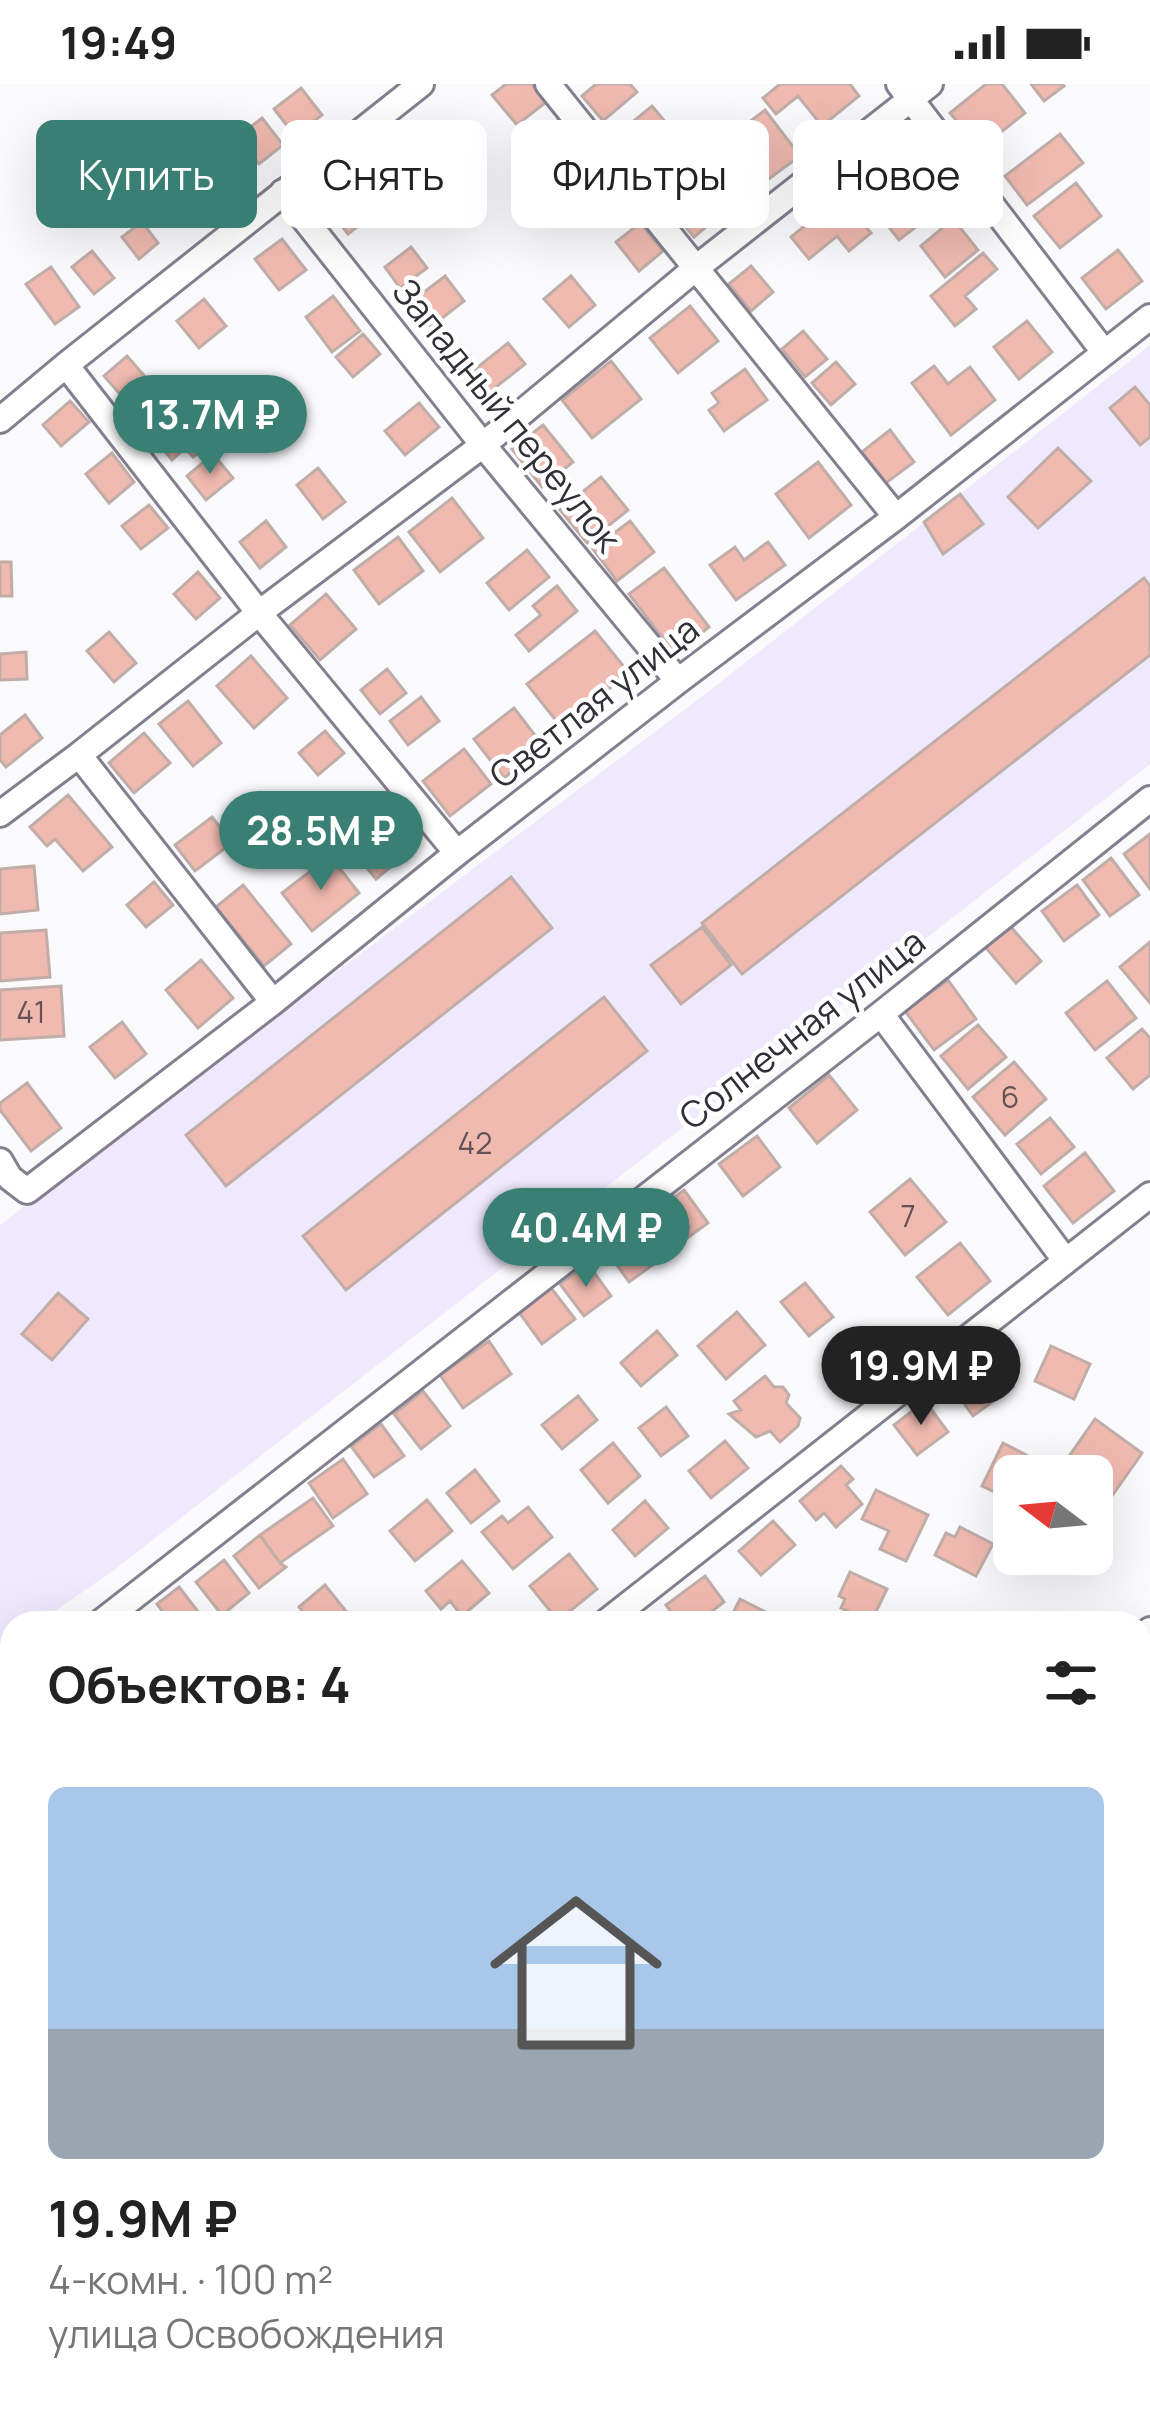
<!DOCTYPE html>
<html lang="ru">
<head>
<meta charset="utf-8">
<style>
	body { margin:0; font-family:Manrope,sans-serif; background:#f2f2f2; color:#222; height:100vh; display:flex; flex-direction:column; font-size:45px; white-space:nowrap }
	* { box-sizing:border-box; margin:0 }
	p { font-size:39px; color:#767676 }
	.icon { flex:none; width:66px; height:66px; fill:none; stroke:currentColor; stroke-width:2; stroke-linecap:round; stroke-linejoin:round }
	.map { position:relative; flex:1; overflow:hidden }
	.sheet { position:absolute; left:0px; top:1527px; width:1152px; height:807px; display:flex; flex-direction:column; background:#fff; border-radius:36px 36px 0 0; box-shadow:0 12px 48px #0002 }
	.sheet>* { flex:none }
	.hud { position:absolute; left:36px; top:36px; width:1080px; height:108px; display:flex; gap:24px }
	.needle { width:78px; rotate:286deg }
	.buttons { position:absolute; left:993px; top:1371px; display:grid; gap:24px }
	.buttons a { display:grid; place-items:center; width:120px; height:120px; border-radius:18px; background:#fff; box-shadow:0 12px 48px #0002; font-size:60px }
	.price { position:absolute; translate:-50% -102px; padding:0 27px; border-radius:42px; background:#397f74; color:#fff; font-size:39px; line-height:78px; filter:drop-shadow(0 3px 6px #0008) }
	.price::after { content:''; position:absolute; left:50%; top:72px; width:36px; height:27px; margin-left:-18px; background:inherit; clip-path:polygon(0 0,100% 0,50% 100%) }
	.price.current { background:#222; color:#fff }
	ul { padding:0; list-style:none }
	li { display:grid; align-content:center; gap:24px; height:636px; padding:0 48px }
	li+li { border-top:3px solid #e0e0e0 }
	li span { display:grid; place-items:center; height:372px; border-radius:18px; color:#555 }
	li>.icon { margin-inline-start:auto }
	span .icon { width:216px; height:216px; fill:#fffc; stroke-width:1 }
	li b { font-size:51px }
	h2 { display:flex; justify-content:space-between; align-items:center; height:144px; padding:0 48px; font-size:51px }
	.pill { padding:0 42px; border-radius:18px; background:#fff; box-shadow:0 12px 48px #0002; font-size:42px; line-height:108px }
	.pill.current { background:#397f74; color:#fff }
	.status { display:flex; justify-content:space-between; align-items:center; height:84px; padding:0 60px; background:#fff; direction:ltr }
	.status svg { height:33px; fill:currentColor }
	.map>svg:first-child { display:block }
</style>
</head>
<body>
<div class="status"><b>19:49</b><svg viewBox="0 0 49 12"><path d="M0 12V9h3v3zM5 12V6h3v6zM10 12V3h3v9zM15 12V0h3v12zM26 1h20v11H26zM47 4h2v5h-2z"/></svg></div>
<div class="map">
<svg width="1150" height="2332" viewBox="0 0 1150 2332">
	<rect width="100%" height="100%" fill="#faf9fc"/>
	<path fill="#efe9fd" d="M1150 261V680L114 1486 38 1539H12V1557L0 1566V1141L704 611Z"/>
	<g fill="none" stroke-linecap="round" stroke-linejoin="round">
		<path stroke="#9bc8e6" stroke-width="6" d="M348 2332 349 2322"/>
	</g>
	<path fill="#f0bab0" stroke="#c1ada8" stroke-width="3" d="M506 0H532L546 18 517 41 492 11Z
		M596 0H630L637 8 603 37 582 12Z
		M780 0H850L859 12 822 42 798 12 776 30 763 14Z
		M986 0H1002L1025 29 980 65 950 29Z
		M1031 0H1062L1064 2 1044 17Z
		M301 4 322 31 295 52 274 25Z
		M652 22 677 52 633 89 608 58Z
		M765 26 800 72 766 97 732 51Z
		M262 34 283 61 259 80 238 53Z
		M557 37 574 57 544 83 527 63Z
		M423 44 441 67 418 85 399 63Z
		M1060 50 1083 79 1027 121 1005 92Z
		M215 57 244 94 222 111 193 74Z
		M894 69 939 125 899 156 855 100Z
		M695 74 733 120 694 153 656 107Z
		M185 82 211 118 183 139 157 103Z
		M121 84 141 112 109 135 89 107Z
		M596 84 615 106 585 132 566 109Z
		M1076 99 1101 132 1060 164 1034 132Z
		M349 100 372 131 348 150 324 118Z
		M841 112 871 149 849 167 837 152 809 175 791 153Z
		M953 135 978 166 945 193 921 162Z
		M142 138 158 159 139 175 122 153Z
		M640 139 663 167 639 187 616 158Z
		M282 155 306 186 279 206 255 175Z
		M411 163 427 184 400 204 385 183Z
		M1118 166 1142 197 1106 225 1082 194Z
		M92 167 114 194 94 210 72 183Z
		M983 169 997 185 965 212 976 225 955 242 931 212Z
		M751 182 773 208 751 227 729 200Z
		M51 183 79 223 55 240 26 200Z
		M445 192 464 217 431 243 411 218Z
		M571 192 595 221 569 243 544 215Z
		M333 212 360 247 332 268 306 233Z
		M204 215 226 242 199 264 177 237Z
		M690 222 718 257 678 289 650 254Z
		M1027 237 1052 268 1019 295 994 263Z
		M803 247 827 275 805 293 782 265Z
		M363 250 380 270 353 293 336 273Z
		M508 259 525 280 486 311 469 290Z
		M127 272 148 296 125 316 104 292Z
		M611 277 641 315 592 354 562 316Z
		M836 278 855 300 831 321 812 299Z
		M934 282 948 300 970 283 995 316 951 351 912 299Z
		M745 285 767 316 724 347 709 326 719 319 712 309Z
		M1135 303 1150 321V353L1140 361 1110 324Z
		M70 317 89 338 61 362 43 341Z
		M419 319 439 343 405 371 385 347Z
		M189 330 213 357 193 373 185 364 172 376 157 358Z
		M543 341 573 378 542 403 512 365Z
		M890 346 914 378 886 399 862 368Z
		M1058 364 1091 397 1038 444 1008 413Z
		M112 369 134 398 109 419 86 390Z
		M213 370 233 394 206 416 187 392Z
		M818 378 851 421 809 454 776 410Z
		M318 384 345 418 323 435 297 401Z
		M601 393 628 426 587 459 560 426Z
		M960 410 983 440 943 470 924 438Z
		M452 414 483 454 440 488 409 448Z
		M149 421 168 444 141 465 122 442Z
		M266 437 286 463 260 484 240 458Z
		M630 437 654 468 617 497 593 465Z
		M398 453 423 487 379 520 354 486Z
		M768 458 785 481 736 516 710 481 735 463 744 476Z
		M527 466 549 493 509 526 487 499Z
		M0 478H11L12 512H0Z
		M664 484 709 543 675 570 629 510Z
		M198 488 220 514 196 535 174 510Z
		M1144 494 1150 502V571L742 890 702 839Z
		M557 502 577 527 529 567 516 551 541 531 533 522Z
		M326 510 356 545 320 576 290 541Z
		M595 547 629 589 561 643 527 600Z
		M109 548 136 579 114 598 87 567Z
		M26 568 27 595 0 596V570Z
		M251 572 287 614 254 644 217 602Z
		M387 585 406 609 380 630 361 606Z
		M421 613 439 637 408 661 390 637Z
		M188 617 221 659 193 682 159 640Z
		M514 624 544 663 504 694 474 655Z
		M25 631 42 654 6 683 0 676V651Z
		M325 647 344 669 318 691 299 669Z
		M144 649 170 679 134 709 109 679Z
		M464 665 491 700 450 732 423 697Z
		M68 711 112 763 83 787 55 755 47 762 30 743Z
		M374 721 411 766 376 795 339 749Z
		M212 733 232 759 195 787 175 761Z
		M1150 750V805L1124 770Z
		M330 772 359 809 312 847 282 809Z
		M1111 774 1139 811 1110 832 1083 796Z
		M34 782 38 826 0 830V785Z
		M511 793 552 844 226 1102 186 1051Z
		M154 798 173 821 146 843 127 821Z
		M243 801 291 860 264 882 216 823Z
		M1077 801 1099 831 1064 857 1042 827Z
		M1010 842 1041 877 1016 899 986 864Z
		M702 843 731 881 681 920 651 881Z
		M46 846 50 893 0 897V849Z
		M1150 858V919L1120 883Z
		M201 876 233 914 198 944 166 906Z
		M948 896 976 935 934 966 905 927Z
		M1107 897 1136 934 1095 966 1066 929Z
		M61 902 64 952 0 956V906Z
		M604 913 647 967 346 1206 303 1152Z
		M122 938 146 970 115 994 90 963Z
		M978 941 1006 973 968 1005 941 972Z
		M1142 945 1150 954V991L1133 1005 1107 974Z
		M1014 978 1046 1015 1005 1051 973 1013Z
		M829 991 857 1026 817 1059 789 1024Z
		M27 999 61 1044 31 1067 0 1026V1019Z
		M1050 1034 1074 1063 1041 1090 1017 1060Z
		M757 1052 780 1083 743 1112 719 1080Z
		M1085 1069 1114 1107 1073 1139 1044 1102Z
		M910 1095 946 1138 905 1171 870 1128Z
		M684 1106 708 1139 671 1166 647 1132Z
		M639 1144 661 1175 629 1198 607 1167Z
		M960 1159 990 1197 948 1231 917 1193Z
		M588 1180 611 1212 584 1232 560 1200Z
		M805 1199 833 1233 809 1252 781 1218Z
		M548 1200 575 1235 542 1260 516 1224Z
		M58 1209 88 1235 52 1276 22 1250Z
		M737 1228 765 1261 726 1295 698 1262Z
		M657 1247 677 1271 641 1302 621 1279Z
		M853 1252 880 1285 855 1307 827 1274Z
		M489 1257 511 1290 463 1324 440 1291Z
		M1051 1262 1090 1280 1074 1315 1035 1297Z
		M989 1268 1013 1303 973 1332 948 1297Z
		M765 1292 774 1303H783L789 1311 786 1319 800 1334 798 1342 780 1358 770 1347 756 1353 729 1330 741 1326 734 1317Z
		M423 1307 450 1342 421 1365 394 1330Z
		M578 1312 597 1336 562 1365 542 1341Z
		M925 1317 948 1348 917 1371 894 1341Z
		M666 1323 688 1352 661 1372 639 1344Z
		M1095 1335 1142 1369 1112 1412 1092 1398V1392H1084L1065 1378Z
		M381 1340 404 1372 374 1393 351 1362Z
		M725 1357 748 1384 711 1414 689 1387Z
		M613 1359 640 1392 608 1419 581 1386Z
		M1003 1359 1061 1389 1059 1392H1014V1438L1003 1433 1011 1416 982 1402Z
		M343 1375 367 1410 333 1434 309 1399Z
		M841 1382 853 1395 846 1401 862 1420 836 1443 824 1429 816 1436 800 1417Z
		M475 1386 499 1417 471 1439 447 1409Z
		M876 1406 928 1431 906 1477 880 1465 889 1447 862 1435Z
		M313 1414 333 1442 280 1479 260 1451Z
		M427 1416 452 1447 415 1477 390 1447Z
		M645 1417 668 1444 635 1472 613 1446Z
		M528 1423 552 1453 513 1485 482 1448 502 1432 508 1439Z
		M773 1437 795 1461 761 1491 739 1467Z
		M960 1443 993 1460 976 1492 935 1471 946 1449 955 1453Z
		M260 1451 280 1479 286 1483 259 1504 234 1472Z
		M569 1470 597 1505 558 1537 530 1502Z
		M224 1476 249 1509 222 1531 196 1498Z
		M462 1477 489 1509 462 1532 450 1517 441 1525 426 1507Z
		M850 1488 887 1505 871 1538 841 1524 845 1515 839 1512Z
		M705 1492 724 1518 697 1539H679L666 1521Z
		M325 1501 349 1531 339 1539H312L299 1523Z
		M179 1503 203 1534 197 1539H171L157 1520Z
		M740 1515 779 1535 777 1539H728Z
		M1146 1628 1150 1630V1689L1140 1683V1640Z
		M1140 1697 1150 1702V1708L1140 1727Z
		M1150 2151V2194L1140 2189V2171Z
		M1140 2258 1150 2262V2286L1145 2297 1140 2295Z
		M84 2322H120V2332H84Z
		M192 2322H227L228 2332H193Z
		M245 2322H278V2332H246Z
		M295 2322H323V2332H294Z
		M406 2322H470L465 2332H400Z
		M536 2322H573L569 2332H559Z
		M797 2322H847L842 2332H791Z
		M1101 2322H1139L1134 2332H1122Z"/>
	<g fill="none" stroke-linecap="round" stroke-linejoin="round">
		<defs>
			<path id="minor" d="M548 0 896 433
				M899 0 1104 268
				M283 108 483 361 678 597
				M66 281 259 529 457 769
				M0 336 66 281 421 0
				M79 671 273 918
				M0 730 79 671 259 529 483 361 696 184 930 0
				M881 930 1065 1176
				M0 1077 10 1094 27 1107 273 918 457 769 678 597 896 433 1150 233
				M100 1539 881 930 1150 715
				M605 1539 1150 1111
				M1140 1565 1150 1546
				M0 1625 2 1613 12 1606
				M0 1639 12 1712
				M64 2322 65 2332
				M702 2322 722 2332
				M368 2332 369 2322
				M760 2332 764 2322"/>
		</defs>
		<use href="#minor" stroke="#847f8f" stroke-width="30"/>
		<use href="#minor" stroke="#fff" stroke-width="24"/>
	</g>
	<g text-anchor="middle" stroke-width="9" stroke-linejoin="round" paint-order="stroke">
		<g font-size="30" fill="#625255">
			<text x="31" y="939">41</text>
			<text x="1010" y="1024">6</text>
			<text x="475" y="1070">42</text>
			<text x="908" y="1143">7</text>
		</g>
		<g font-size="36" fill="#323037" stroke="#fff">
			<text transform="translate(507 331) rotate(51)" y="13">Западный переулок</text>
			<text transform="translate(594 618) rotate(-38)" y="13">Светлая улица</text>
			<text transform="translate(802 945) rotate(-38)" y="13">Солнечная улица</text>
		</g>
	</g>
</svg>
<div class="buttons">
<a><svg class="needle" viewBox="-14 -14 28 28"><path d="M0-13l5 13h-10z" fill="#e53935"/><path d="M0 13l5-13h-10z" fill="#767676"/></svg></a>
</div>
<b class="price" style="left:210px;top:393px">13.7M ₽</b>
<b class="price" style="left:321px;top:809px">28.5M ₽</b>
<b class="price" style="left:586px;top:1206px">40.4M ₽</b>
<b class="price current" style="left:921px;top:1344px">19.9M ₽</b>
<div class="hud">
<a class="pill current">Купить</a>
<a class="pill">Снять</a>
<a class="pill">Фильтры</a>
<a class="pill">Новое</a>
</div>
<section class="sheet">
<h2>Объектов: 4<svg class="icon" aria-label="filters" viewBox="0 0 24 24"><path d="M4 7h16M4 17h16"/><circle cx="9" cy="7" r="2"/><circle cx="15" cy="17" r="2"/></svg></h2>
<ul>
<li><span style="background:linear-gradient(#a9c7e8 65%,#9aa5b1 0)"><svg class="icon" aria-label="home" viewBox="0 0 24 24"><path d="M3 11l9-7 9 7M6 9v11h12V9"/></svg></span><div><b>19.9M ₽</b><p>4-комн. · 100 m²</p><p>улица Освобождения</p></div></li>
</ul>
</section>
</div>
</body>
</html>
